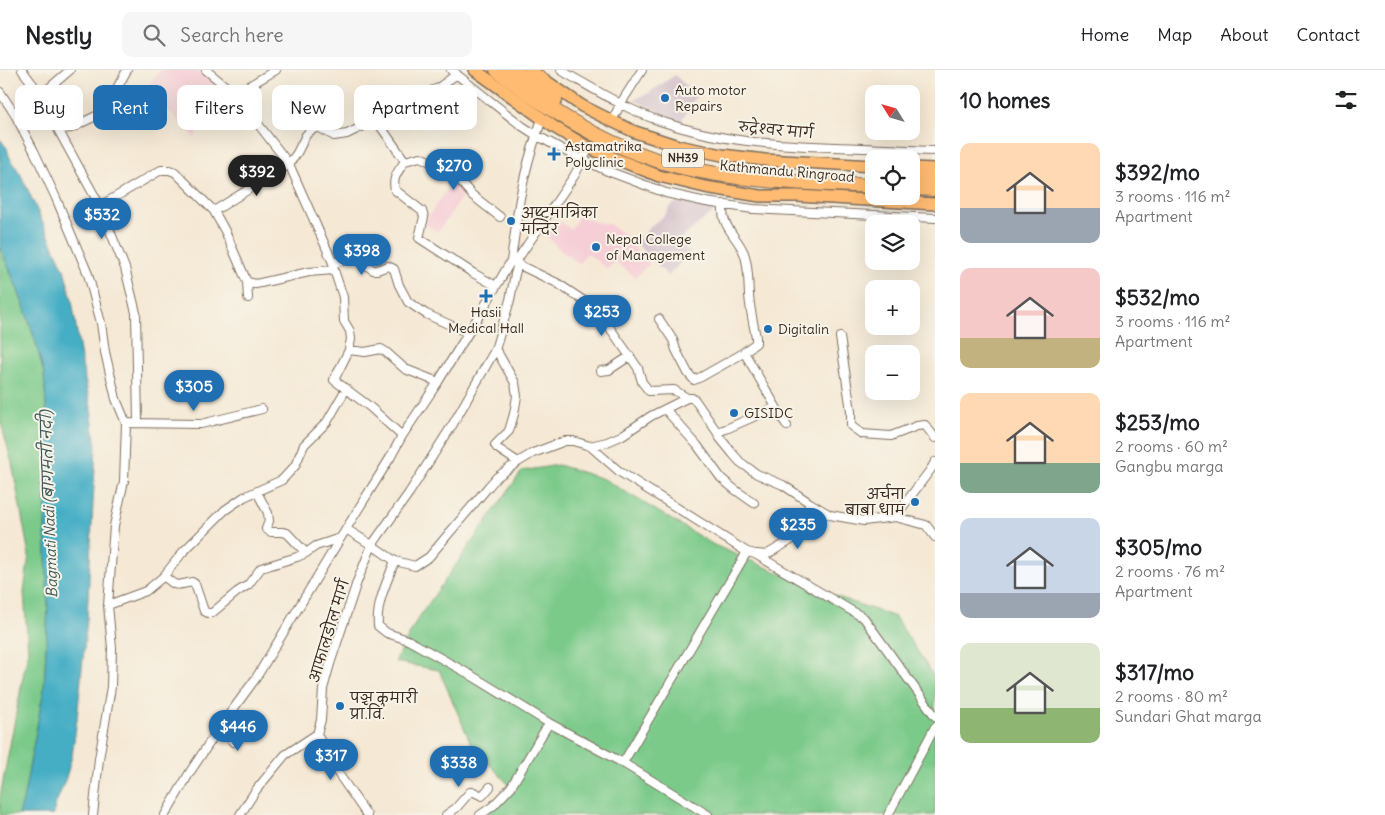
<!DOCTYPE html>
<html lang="en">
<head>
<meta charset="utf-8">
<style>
	body { margin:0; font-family:Delius,"Playpen Sans Deva",sans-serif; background:#f6f6f6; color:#202124; height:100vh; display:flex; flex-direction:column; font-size:19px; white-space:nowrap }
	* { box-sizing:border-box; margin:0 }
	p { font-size:16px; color:#757577 }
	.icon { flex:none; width:28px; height:28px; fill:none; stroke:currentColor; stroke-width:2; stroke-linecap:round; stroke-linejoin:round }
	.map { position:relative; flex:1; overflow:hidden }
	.drawer { display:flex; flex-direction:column; background:#fff; width:450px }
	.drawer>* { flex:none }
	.top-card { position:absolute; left:15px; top:15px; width:475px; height:45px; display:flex; gap:10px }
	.needle { width:32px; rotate:307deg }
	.tools { position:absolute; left:865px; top:15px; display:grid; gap:10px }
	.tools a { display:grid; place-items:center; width:55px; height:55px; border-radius:10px; background:#fff; box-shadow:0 5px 20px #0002; font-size:25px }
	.price { position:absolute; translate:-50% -42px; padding:0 11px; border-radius:18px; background:#1f6fb2; color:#fff; font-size:16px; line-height:32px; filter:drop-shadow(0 1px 2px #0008) }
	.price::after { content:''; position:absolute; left:50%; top:30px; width:15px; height:11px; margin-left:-8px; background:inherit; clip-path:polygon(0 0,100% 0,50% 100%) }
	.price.current { background:#222; color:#fff }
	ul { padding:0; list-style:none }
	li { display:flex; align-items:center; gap:15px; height:125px; padding:0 25px }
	li span { display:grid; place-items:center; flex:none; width:140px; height:100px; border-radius:10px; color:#555 }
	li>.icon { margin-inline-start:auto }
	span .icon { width:60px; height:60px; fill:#fffc; stroke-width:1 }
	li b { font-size:21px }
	h2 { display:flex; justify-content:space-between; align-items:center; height:60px; padding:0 25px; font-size:21px }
	.pill { padding:0 18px; border-radius:10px; background:#fff; box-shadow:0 5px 20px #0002; font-size:18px; line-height:45px }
	.pill.current { background:#1f6fb2; color:#fff }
	header { display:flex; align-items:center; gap:30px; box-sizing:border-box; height:70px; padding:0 25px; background:#fff; border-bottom:1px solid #e0e0e0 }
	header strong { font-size:24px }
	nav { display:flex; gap:28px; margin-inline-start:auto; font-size:18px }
	.search { width:350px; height:45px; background:#f6f6f6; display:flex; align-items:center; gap:12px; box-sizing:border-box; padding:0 18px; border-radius:10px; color:#757577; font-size:19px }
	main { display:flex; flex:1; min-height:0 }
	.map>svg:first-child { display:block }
</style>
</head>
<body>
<header>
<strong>Nestly</strong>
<div class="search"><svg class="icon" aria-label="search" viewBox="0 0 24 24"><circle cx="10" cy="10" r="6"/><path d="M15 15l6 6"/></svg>Search here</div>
<nav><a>Home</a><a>Map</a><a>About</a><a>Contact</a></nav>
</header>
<main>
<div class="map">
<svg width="935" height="745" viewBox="0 0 935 745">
	<rect width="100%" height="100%" fill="#f7f3e8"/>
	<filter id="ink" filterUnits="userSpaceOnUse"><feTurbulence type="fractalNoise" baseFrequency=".02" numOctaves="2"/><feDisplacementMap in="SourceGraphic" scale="10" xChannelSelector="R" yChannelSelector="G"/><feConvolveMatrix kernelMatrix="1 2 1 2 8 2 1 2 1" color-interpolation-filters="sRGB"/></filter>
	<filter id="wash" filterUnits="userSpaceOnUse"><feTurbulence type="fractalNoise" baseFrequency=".0096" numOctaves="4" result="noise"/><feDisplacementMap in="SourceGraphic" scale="20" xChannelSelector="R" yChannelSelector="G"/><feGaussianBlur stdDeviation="1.12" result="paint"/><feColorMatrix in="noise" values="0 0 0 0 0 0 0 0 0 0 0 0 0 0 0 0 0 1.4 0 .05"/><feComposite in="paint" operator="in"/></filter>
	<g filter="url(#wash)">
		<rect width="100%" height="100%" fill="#f5e9d5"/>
		<path fill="#f6cfd6" d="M161 0H197L223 18 206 38 195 68 146 18Z
			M452 112 465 122 438 162 424 153Z
			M579 146 596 152 609 154 634 171 631 174 650 193 635 207 616 192 607 199 587 183 579 194 562 181 546 166 555 149 571 159Z"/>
		<path fill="#d1bdc9" d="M675 5 696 27 681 51 633 30 649 23Z
			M681 129 714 141 678 171 690 183 668 206 636 173 653 154 665 145 670 137Z"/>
		<path fill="#7bca8a" stroke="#5b7a54" d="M0 176 24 236 36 273 44 304 47 349V382L45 459 48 535 44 619 23 731 19 745H0V727L28 581 24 522 29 485 12 393 0 349Z
			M558 395 604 409 714 475 829 524 895 547 935 608V745H486L512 718 472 676 439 600 395 592 417 550 522 401Z"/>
		<path fill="#45aec5" stroke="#406c72" d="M0 69 7 78 9 86 21 105 64 199 72 230 82 295 91 338 96 377 87 549 77 649 72 686 66 708 55 736 54 745H19L23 731 44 619 48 535 45 459 47 382V349L44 304 36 273 24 236 0 176Z"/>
	</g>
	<g filter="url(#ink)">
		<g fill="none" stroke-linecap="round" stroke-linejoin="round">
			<defs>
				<path id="street" d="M22 0 41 25 49 43 100 136 125 198 136 243 138 353
					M206 0 235 24 289 94 333 193 334 200 343 227 344 251 350 261 351 269 349 280 334 310 370 337 402 366
					M451 0 522 56 536 65 569 83 605 100 666 123 706 132 753 139 935 148
					M561 0 569 5C599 22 628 40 660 51 720 72 774 75 836 77 869 78 902 80 935 81
					M0 22 14 43 34 81 56 128 88 204 101 253 105 282 116 329 126 353 124 411 114 456 108 535 112 578 111 617 99 689 93 745
					M235 24 276 0
					M14 43 41 25 70 0
					M376 50 405 91C398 102 392 107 395 120L422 141 424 147 419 168 473 203 496 216
					M612 51 621 33 642 0
					M57 58 62 59 71 58 104 42 127 0
					M405 91 420 87 444 98 460 111 472 125 500 147
					M100 136 161 100H169L175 102 214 141 225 161 247 212 248 228
					M214 141 289 94 297 83 306 65 310 61 318 57 334 66 347 64 376 50 408 24 426 23 438 18 457 4
					M538 160 516 155C520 120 530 82 542 49
					M333 193 354 188 359 190 373 200H377L388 196 394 199 399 215 408 232 426 244 468 263
					M515 193 557 213 587 233 603 248 638 298 642 312 649 321 674 320 687 328
					M515 193 574 106 589 78
					M518 194 515 204 510 230 495 280 453 354 409 423 372 475 395 491 415 496 429 487 489 416 497 407 518 392 533 383 565 371H573L590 376 620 402 747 482 755 484 864 548 935 646
					M247 212 256 214 309 202 334 200
					M659 249 673 270 676 280 688 303 694 310 701 307 740 285 756 273V267C753 253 750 239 749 225 748 211 749 196 744 183 736 164 721 158 723 134
					M840 267 851 341V356L862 364 891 366 917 356 925 355 935 368
					M349 280 365 282 381 279 386 282 405 299 438 312
					M495 280 498 283 515 313 517 326 514 344 509 361 495 375 497 378 518 392
					M744 282 787 356
					M601 301 609 300 630 286
					M776 337 726 359 717 362 720 368 733 384 740 392 757 404 783 415 810 433 830 445 864 451 895 447 931 399 935 392
					M665 339 697 375 721 408 734 419 754 433
					M126 353 201 354 262 339
					M590 376 607 372 621 366 651 346 687 328H692L695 330 717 362
					M257 422 268 443 269 451 266 459 271 462H282L287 463 306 483
					M895 447 926 455 935 467
					M757 484 766 485 793 469 799 461 810 433
					M395 491C387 512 376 533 378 556L387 563 408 570 469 604 549 653 623 693 708 745
					M164 506C176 517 175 516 192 512L195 514 204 541 208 543H212L237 522 248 515 261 498 297 487 306 483 316 476 340 468
					M108 535 146 521 164 506 182 483 225 440 244 427 282 410 295 396 304 375 327 352 346 319
					M220 657 233 672 259 654
					M317 664 333 696 367 745
					M623 693 747 482
					M165 745 190 702 220 657 256 608 346 459 390 388 402 366 438 312 480 244 511 191 516 155
					M240 745 256 720 285 685 317 664 321 650 323 619 330 594 357 512 372 475 346 459
					M446 745 456 738 470 722H474L482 726 490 717
					M480 745 493 736 511 717 549 653
					M888 745 935 657"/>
				<path id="primary" d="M475 0 554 57 589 78 659 106 705 117 760 126H797L935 134
					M530 0 582 36 612 51 635 62 678 76 722 85 765 90 874 96
					M911 98 935 99"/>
				<path id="highway" d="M497 0C550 42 611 79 677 96 742 112 808 113 874 116
					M513 0 555 30
					M912 109 935 110
					M911 118 935 119"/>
			</defs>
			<use href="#street" stroke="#7c6d5e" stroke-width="10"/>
			<use href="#primary" stroke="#7c6d5e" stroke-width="14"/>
			<use href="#highway" stroke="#7c6d5e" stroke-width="16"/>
			<use href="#street" stroke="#fff" stroke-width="8"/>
			<use href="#primary" stroke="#febb71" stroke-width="11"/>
			<use href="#highway" stroke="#febb71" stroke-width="14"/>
		</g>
	</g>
	<g fill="#1f6fb2" stroke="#f7f3e8" stroke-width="2">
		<circle cx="665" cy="28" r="5"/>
		<path d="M551.5 76.5h5v5h5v5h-5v5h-5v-5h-5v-5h5z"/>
		<circle cx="511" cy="151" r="5"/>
		<circle cx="596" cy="177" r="5"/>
		<path d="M483.5 218.5h5v5h5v5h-5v5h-5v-5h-5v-5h5z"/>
		<circle cx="768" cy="259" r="5"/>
		<circle cx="734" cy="343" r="5"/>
		<circle cx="915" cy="432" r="5"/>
		<circle cx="340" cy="636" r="5"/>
	</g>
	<g text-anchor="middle" stroke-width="4" stroke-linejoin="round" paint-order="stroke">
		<rect fill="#f7f3e8" stroke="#73665b" stroke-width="1" x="662" y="78.5" width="42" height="19" rx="4"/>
		<g font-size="12" font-weight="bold" fill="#3b2a1e">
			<text x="683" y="92">NH39</text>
		</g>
		<g font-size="14" fill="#3b2a1e" stroke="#f7f3e8" text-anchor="start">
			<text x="675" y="25">Auto motor<tspan x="675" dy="16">Repairs</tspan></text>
			<text x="565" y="81">Astamatrika<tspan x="565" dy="16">Polyclinic</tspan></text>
			<text x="521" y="148">अष्टमात्रिका<tspan x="521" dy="16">मन्दिर</tspan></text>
			<text x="606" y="174">Nepal College<tspan x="606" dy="16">of Management</tspan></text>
			<text x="486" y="247" text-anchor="middle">Hasii<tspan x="486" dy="16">Medical Hall</tspan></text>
			<text x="778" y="264">Digitalin</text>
			<text x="744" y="348">GISIDC</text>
			<text x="905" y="429" text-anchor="end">अर्चना<tspan x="905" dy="16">बाबा धाम</tspan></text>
			<text x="350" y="633">पञ्च कुमारी<tspan x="350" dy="16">प्रा.वि.</tspan></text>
		</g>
		<g font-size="14" fill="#3b2a1e" stroke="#f7f3e8">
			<text transform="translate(776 60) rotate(5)" y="5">रुद्रेश्वर मार्ग</text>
			<text transform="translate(787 101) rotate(5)" y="5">Kathmandu Ringroad</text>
			<text transform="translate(329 561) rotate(-73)" y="5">आफालडोल मार्ग</text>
		</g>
		<g font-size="15" font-style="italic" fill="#3e5858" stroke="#f7f3e8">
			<text transform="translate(49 434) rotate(-92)" y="5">Bagmati Nadi (बागमती नदी)</text>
		</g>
	</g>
</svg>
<div class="tools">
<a><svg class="needle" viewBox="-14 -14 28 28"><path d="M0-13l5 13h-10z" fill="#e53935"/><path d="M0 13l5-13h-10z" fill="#757577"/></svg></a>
<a><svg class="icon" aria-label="locate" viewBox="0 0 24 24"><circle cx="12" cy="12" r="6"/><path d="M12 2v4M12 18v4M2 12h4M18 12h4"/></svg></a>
<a><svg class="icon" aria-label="layers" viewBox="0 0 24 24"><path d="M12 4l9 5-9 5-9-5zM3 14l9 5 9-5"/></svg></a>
<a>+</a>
<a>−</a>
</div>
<b class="price" style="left:454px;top:121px">$270</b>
<b class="price current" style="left:257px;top:127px">$392</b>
<b class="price" style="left:102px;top:170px">$532</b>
<b class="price" style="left:362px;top:206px">$398</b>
<b class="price" style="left:602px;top:267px">$253</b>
<b class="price" style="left:194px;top:342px">$305</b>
<b class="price" style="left:798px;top:480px">$235</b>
<b class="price" style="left:238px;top:682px">$446</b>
<b class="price" style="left:331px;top:711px">$317</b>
<b class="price" style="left:459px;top:718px">$338</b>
<div class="top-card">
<a class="pill">Buy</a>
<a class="pill current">Rent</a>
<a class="pill">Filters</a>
<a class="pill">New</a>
<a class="pill">Apartment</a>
</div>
</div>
<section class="drawer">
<h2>10 homes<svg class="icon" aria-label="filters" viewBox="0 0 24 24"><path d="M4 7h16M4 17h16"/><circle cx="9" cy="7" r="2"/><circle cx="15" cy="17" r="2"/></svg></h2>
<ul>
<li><span style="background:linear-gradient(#ffd9b3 65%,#9aa5b1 0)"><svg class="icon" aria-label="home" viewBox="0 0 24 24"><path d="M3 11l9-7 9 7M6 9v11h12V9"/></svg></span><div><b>$392/mo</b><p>3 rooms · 116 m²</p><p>Apartment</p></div></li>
<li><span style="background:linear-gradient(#f6c9c9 70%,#c2b280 0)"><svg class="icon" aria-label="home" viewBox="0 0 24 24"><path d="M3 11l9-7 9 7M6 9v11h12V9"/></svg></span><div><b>$532/mo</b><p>3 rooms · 116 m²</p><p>Apartment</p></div></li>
<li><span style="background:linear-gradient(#ffd9b3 70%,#7fa58c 0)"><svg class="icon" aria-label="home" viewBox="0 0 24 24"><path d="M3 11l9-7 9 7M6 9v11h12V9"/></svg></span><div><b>$253/mo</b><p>2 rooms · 60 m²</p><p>Gangbu marga</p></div></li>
<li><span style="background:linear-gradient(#c9d6e8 75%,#9aa5b1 0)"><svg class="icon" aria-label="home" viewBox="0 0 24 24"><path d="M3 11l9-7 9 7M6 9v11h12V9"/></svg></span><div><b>$305/mo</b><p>2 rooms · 76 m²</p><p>Apartment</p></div></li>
<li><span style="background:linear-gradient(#dfe7d0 65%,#8fb573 0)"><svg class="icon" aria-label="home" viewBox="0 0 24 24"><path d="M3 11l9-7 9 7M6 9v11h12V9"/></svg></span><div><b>$317/mo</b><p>2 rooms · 80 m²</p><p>Sundari Ghat marga</p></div></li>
</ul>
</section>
</main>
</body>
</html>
